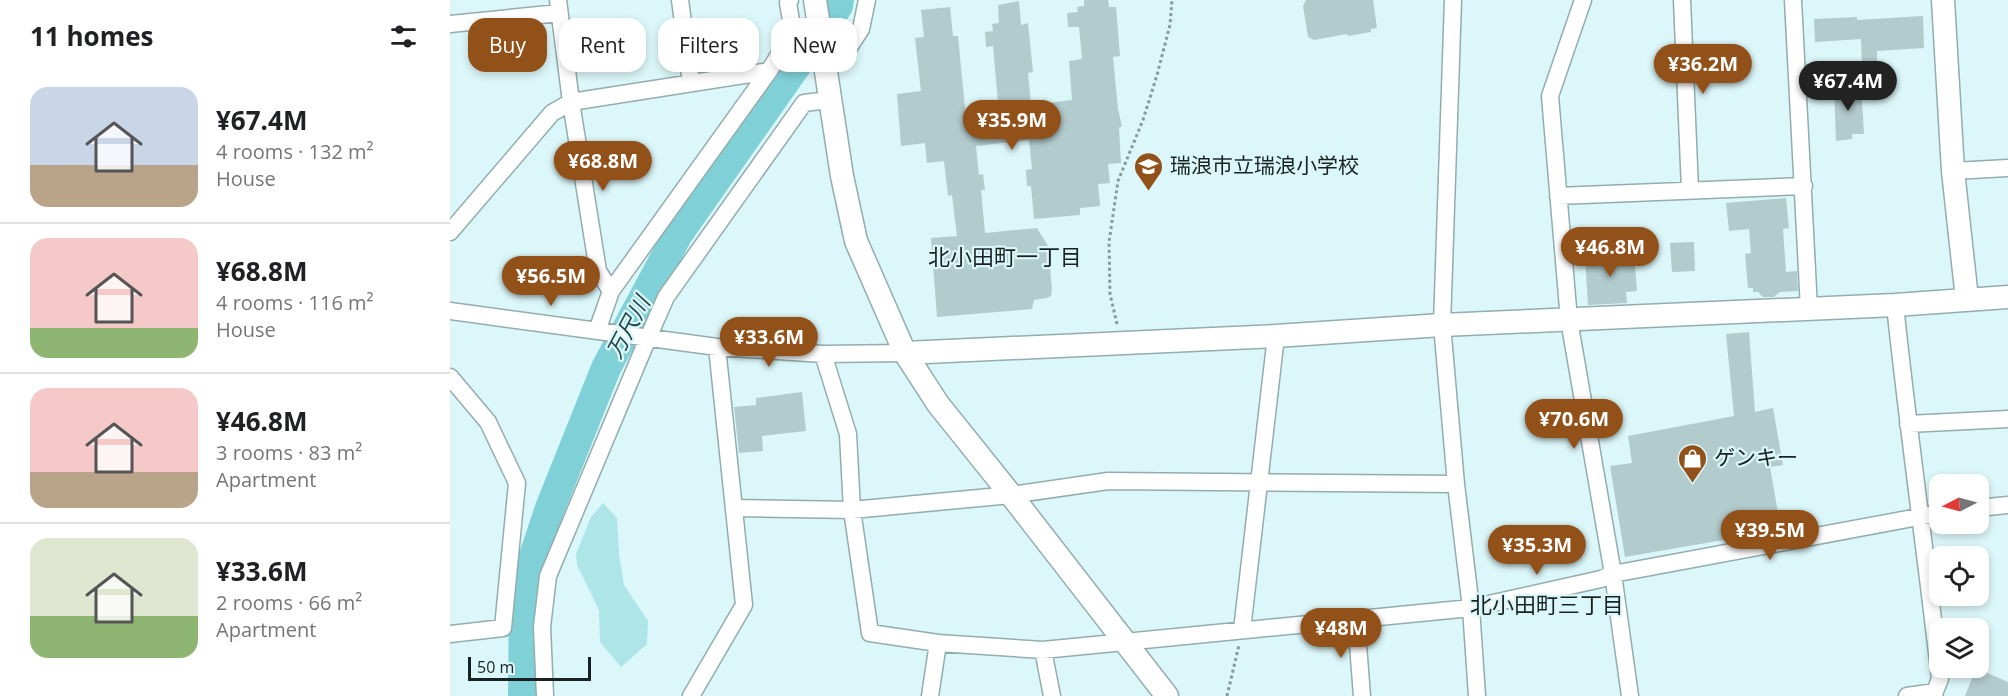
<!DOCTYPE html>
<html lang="en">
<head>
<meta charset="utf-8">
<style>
	body { margin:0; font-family:"Open Sans","Noto Sans JP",sans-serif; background:#f6f6f6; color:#202124; height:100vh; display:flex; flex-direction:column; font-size:22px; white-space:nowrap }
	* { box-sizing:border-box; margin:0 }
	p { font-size:20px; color:#757577 }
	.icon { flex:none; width:33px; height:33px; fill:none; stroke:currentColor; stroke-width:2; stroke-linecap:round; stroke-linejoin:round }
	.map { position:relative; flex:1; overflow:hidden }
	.details { display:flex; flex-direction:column; background:#fff; width:450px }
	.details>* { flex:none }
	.guide { position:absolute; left:18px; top:18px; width:570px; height:54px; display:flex; gap:12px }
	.needle { width:39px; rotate:264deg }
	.controls { position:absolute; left:1479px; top:474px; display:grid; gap:12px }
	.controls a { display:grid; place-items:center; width:60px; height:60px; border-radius:12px; background:#fff; box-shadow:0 3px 9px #0003; font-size:30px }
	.scale { position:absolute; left:18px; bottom:15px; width:123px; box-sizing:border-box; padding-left:6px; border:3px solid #182223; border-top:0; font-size:16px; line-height:21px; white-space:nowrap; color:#182223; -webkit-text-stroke:4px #dcf7f9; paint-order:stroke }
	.price { position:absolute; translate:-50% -51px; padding:0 14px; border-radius:21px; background:#915119; color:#fff; font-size:20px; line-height:39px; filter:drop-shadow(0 2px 3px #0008) }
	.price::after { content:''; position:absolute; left:50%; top:36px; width:18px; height:14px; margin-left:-9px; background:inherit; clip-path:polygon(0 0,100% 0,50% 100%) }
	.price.active { background:#222; color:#fff }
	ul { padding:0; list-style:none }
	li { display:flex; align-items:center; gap:18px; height:150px; padding:0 30px }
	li+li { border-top:2px solid #e0e0e0 }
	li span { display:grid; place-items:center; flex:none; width:168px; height:120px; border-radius:18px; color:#555 }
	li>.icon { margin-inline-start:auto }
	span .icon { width:72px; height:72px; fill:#fffc; stroke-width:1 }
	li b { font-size:26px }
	h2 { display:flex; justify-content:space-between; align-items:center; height:72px; padding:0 30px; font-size:26px }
	.tag { padding:0 21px; border-radius:18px; background:#fff; box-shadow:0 3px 9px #0003; font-size:21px; line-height:54px }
	.tag.active { background:#915119; color:#fff }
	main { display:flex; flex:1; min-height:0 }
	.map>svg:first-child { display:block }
</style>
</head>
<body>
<main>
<section class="details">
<h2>11 homes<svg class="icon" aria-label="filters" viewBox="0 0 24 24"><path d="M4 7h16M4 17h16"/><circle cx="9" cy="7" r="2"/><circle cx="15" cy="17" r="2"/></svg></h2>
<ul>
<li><span style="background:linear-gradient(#c9d6e8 65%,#b9a48a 0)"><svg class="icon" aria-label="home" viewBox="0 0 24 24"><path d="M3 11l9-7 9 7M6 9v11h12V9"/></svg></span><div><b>¥67.4M</b><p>4 rooms · 132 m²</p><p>House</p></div></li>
<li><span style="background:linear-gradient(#f6c9c9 75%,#8fb573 0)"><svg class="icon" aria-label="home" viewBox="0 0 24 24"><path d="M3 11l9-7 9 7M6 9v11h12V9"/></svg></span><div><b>¥68.8M</b><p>4 rooms · 116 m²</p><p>House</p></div></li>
<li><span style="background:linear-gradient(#f6c9c9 70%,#b9a48a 0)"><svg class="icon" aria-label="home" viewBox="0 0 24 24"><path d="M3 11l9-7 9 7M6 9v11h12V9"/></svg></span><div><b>¥46.8M</b><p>3 rooms · 83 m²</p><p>Apartment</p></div></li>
<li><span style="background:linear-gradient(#dfe7d0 65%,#8fb573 0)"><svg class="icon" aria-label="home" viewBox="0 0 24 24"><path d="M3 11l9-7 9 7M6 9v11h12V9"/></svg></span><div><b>¥33.6M</b><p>2 rooms · 66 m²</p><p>Apartment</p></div></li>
</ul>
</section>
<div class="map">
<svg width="1558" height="696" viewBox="0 0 1558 696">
	<rect width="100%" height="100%" fill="#dcf7f9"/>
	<path fill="#aee5e9" d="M153 503 167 518 169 554 174 585 198 621 197 644 171 667 150 642 149 610 127 565 126 554 141 517Z"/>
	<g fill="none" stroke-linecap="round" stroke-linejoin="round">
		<path stroke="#80d1d7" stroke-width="30" d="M73 696 74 586 100 508 156 368 228 234 388 6 389 0"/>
	</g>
	<path fill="#b2cbcd" d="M634 0H658L659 7H666L670 56 663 57 668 109 672 126 669 128 671 163 658 164 660 183 648 184 650 206 630 208V215L584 219 581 186H577L576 170 582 169 579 140 526 146 529 175 533 174 535 190H531L535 233 587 228 598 246 602 289 601 296 597 298 584 300 582 309 487 317 481 238 507 236 502 195 498 196 494 161 477 163 475 143 451 146 447 94 471 91 465 38 474 37 471 10 500 7 503 36H508L516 118 549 113 543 46 536 47 535 32 543 31 542 24 549 23 548 5 569 1 571 25 578 23 583 72 578 73 581 105 622 100 619 61 632 59 629 27H618L617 13 628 12 627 7 634 6Z
		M856 0H923L927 28 921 29V32L898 36 897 34 864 40 858 37 853 6Z
		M1473 16 1474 48 1427 51V64L1412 65 1411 39 1365 42 1364 19 1407 17V20Z
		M1411 85 1414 134H1402V139L1386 141 1384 87Z
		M1336 198 1339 228 1333 229 1336 272 1347 271 1348 291 1330 292 1324 297H1313L1308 292H1303V288H1298L1295 254 1301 253 1299 229 1279 231 1276 203Z
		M1244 242 1245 271 1222 272 1220 243Z
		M1184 253 1187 291 1176 292 1177 303 1138 305 1135 257Z
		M1299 332 1305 412 1323 408 1333 465 1320 467 1331 530 1175 557 1160 466 1182 463 1178 436 1284 416 1276 334Z
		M352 392 356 431 312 436 313 451 289 453 284 407 306 405V398Z
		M1526 668 1558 682V696H1515Z"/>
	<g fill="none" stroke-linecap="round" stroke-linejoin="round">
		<defs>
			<path id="street" d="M108 0 121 102 148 271 161 291
				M230 0 241 83
				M1003 0 992 325 1006 484 1021 608 1027 696
				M1133 0 1100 96 1119 320 1163 574 1180 696
				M1232 0 1240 190
				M1343 0 1359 309
				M0 24 109 13
				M373 60 396 52 411 29 417 0
				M1503 171 1558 168
				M1108 196 1354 186
				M0 232 102 113 121 102 319 71 343 32 338 3 340 0
				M1445 305C1458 430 1476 554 1490 679L1483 696
				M0 311 267 347 373 354 455 353
				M147 331 161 291 319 71
				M373 354 398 434 402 510 420 633 488 643 593 650 1021 608 1151 579 1163 574 1490 513
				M0 377 38 422 67 483 53 628 0 634
				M1458 424 1558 419
				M284 508 402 510 561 495 658 481 1006 484
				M1528 508 1558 505
				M906 619 912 696
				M792 630 826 336
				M593 650 602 696
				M95 696 92 627 98 576 198 338 216 297 354 103 379 100
				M241 696 294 605 267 347
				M480 696 488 643
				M1457 696 1485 692"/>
			<path id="secondary" d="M365 0 392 176 406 241 455 353 488 404 561 495 717 696
				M1493 0 1503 171 1517 299
				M455 353 826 336 992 325 1445 305 1558 297"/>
		</defs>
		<use href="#street" stroke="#93acad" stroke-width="19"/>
		<use href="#secondary" stroke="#93acad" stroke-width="25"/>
		<path stroke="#86999b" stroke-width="3" stroke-dasharray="3 3" stroke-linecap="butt" d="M667 324 660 294 659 242 668 181 693 120 707 75 720 25 722 0
			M777 696 789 645"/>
		<use href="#street" stroke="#fff" stroke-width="16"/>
		<use href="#secondary" stroke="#fff" stroke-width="22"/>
	</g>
	<defs>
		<symbol id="school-pin" viewBox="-11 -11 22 30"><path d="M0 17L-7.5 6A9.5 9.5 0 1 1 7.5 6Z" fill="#915119" stroke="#dcf7f9"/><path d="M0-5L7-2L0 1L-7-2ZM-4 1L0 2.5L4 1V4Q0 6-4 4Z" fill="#fff"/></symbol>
		<symbol id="shop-pin" viewBox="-11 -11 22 30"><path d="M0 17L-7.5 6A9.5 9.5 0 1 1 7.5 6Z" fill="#915119" stroke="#dcf7f9"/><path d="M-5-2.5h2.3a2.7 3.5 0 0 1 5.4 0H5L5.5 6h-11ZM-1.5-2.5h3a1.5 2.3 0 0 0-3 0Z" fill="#fff"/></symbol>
	</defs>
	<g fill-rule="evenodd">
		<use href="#school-pin" x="682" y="150" width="33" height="45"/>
		<use href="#shop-pin" x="1226" y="442" width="33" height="45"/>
	</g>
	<g text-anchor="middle" stroke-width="4.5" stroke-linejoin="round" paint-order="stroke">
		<g font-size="21" fill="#182223" stroke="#dcf7f9" text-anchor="start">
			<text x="720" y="173">瑞浪市立瑞浪小学校</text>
			<text x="1264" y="465">ゲンキー</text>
		</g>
		<g font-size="22" fill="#182223" stroke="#dcf7f9">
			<text x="555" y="265">北小田町一丁目</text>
			<text x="1097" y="613">北小田町三丁目</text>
		</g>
		<g font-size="22" font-style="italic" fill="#1d4346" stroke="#dcf7f9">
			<text transform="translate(178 327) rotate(-62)" y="8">万尺川</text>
		</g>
	</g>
</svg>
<div class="controls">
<a><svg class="needle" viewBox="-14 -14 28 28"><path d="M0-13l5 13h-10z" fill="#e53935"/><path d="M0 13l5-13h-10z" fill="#757577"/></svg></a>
<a><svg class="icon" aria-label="locate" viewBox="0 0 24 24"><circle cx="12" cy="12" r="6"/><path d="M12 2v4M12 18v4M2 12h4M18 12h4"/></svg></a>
<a><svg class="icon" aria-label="layers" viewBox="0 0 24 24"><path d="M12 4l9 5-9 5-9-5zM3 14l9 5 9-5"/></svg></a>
</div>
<div class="scale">50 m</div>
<b class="price" style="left:1253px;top:95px">¥36.2M</b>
<b class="price active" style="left:1398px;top:112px">¥67.4M</b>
<b class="price" style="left:562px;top:151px">¥35.9M</b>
<b class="price" style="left:153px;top:192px">¥68.8M</b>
<b class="price" style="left:1160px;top:278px">¥46.8M</b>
<b class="price" style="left:101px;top:307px">¥56.5M</b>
<b class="price" style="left:319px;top:368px">¥33.6M</b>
<b class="price" style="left:1124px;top:450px">¥70.6M</b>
<b class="price" style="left:1320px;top:561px">¥39.5M</b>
<b class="price" style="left:1087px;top:576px">¥35.3M</b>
<b class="price" style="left:891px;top:659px">¥48M</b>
<div class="guide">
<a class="tag active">Buy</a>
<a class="tag">Rent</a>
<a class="tag">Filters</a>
<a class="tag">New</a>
</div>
</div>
</main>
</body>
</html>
